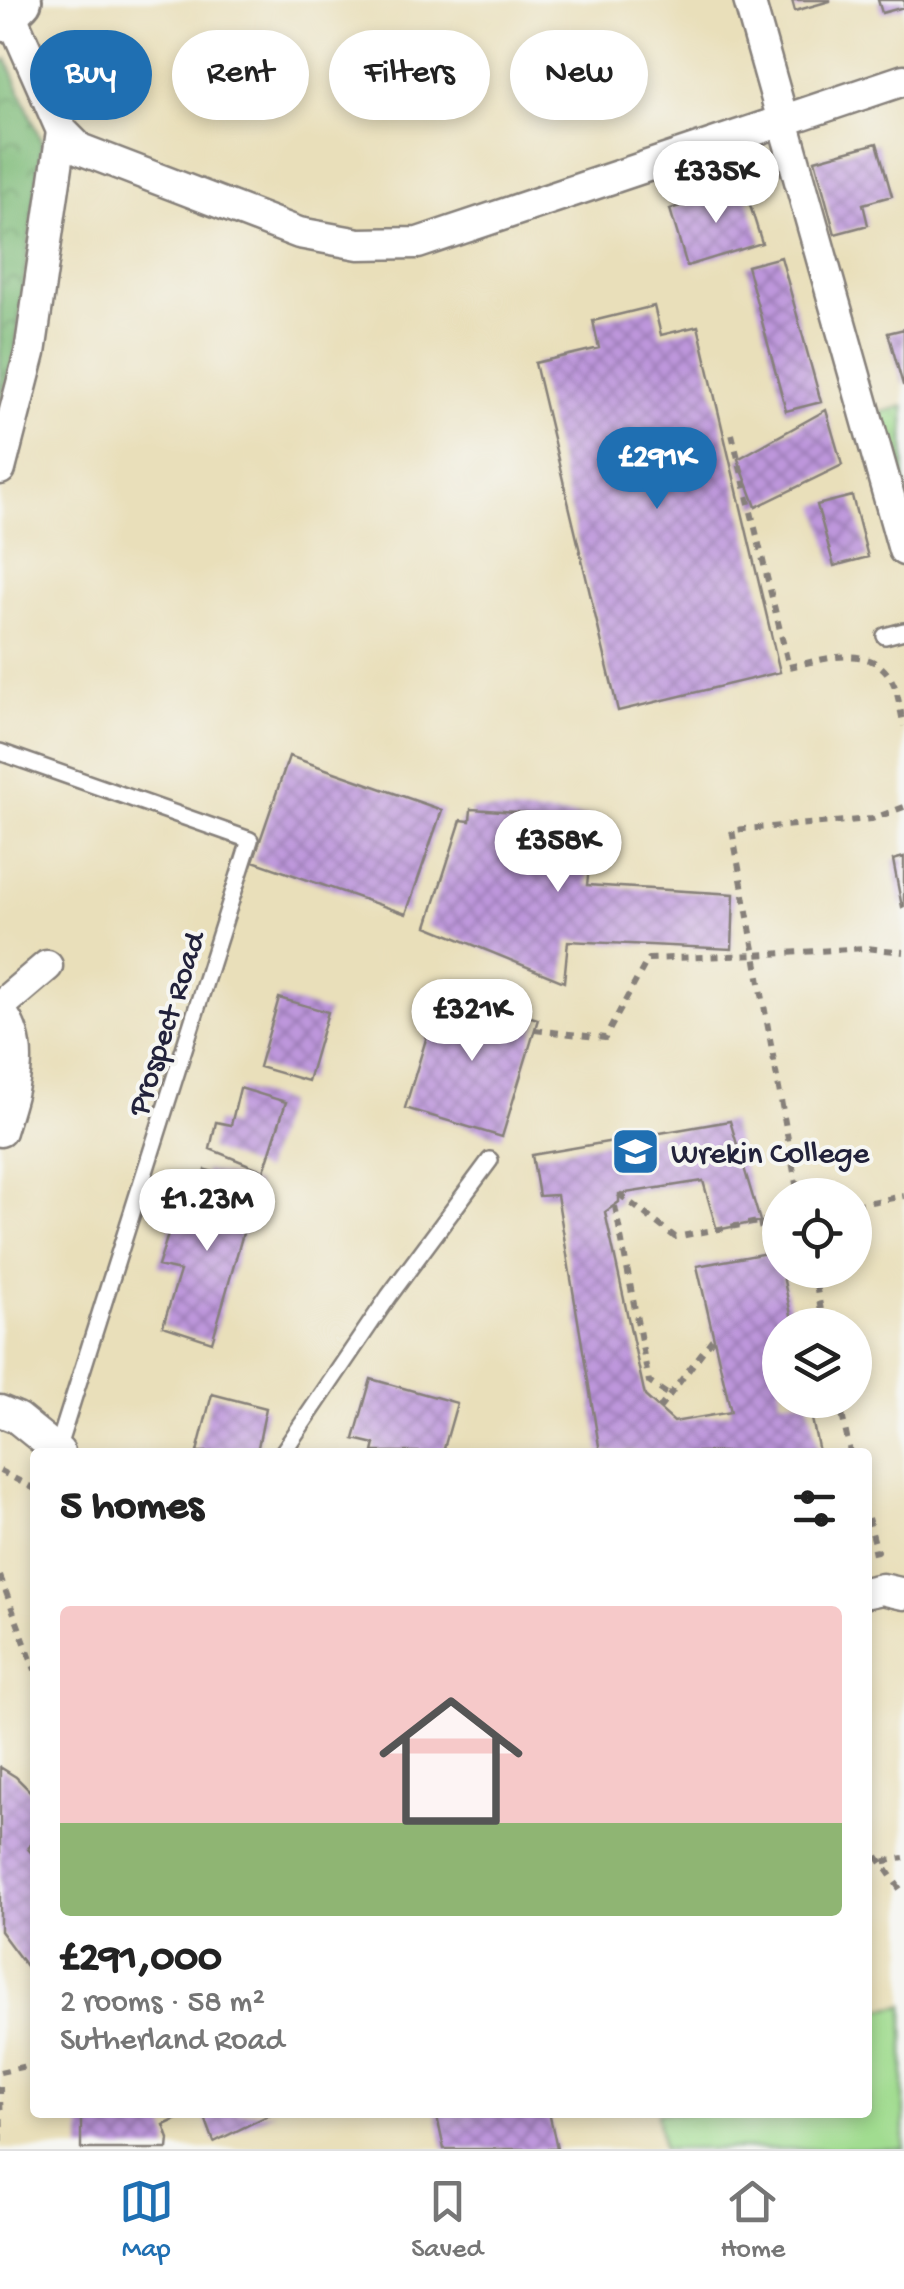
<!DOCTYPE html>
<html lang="en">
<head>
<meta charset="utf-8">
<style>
	body { margin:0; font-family:"Gochi Hand",sans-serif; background:#f6f6f6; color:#222; height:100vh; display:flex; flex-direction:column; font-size:38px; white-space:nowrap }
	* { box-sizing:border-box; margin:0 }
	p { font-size:32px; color:#767676 }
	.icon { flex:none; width:55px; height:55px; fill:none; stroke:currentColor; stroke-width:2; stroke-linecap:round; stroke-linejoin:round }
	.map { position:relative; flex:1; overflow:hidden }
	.sheet { position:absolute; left:30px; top:1448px; width:842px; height:670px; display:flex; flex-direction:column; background:#fff; border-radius:10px; box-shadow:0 5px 15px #0003 }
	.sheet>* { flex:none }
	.banner { position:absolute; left:30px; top:30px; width:845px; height:90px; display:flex; gap:20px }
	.buttons { position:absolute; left:762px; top:1178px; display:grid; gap:20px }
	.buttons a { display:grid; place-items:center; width:110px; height:110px; border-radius:50%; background:#fff; box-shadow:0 5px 15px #0003; font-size:50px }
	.price { position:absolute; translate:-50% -85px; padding:0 22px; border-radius:35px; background:#fff; color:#222; font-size:32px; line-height:65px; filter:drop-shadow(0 2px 5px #0008) }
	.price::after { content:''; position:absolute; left:50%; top:60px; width:30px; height:22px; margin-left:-15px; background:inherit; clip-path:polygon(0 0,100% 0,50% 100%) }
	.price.selected { background:#1f6fb2; color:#fff }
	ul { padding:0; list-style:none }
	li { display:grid; align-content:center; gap:20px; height:530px; padding:0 30px }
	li+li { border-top:2px solid #e0e0e0 }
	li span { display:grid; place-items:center; height:310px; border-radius:10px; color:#555 }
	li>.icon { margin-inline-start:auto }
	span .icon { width:180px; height:180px; fill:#fffc; stroke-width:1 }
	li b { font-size:42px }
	h2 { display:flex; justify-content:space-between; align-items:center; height:120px; padding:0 30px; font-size:42px }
	.pill { padding:0 35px; border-radius:45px; background:#fff; box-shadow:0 5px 15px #0003; font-size:35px; line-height:90px }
	.pill.selected { background:#1f6fb2; color:#fff }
	.dock { display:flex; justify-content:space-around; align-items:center; height:140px; border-top:2px solid #e0e0e0; background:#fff; font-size:28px; color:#767676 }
	.dock a { display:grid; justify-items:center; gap:5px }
	.dock .selected { color:#1f6fb2 }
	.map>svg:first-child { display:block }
</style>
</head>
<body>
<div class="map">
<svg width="904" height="2149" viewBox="0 0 904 2149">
	<defs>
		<pattern id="forest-crowns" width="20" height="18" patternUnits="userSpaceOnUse" patternTransform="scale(2.5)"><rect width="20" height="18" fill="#80bc7a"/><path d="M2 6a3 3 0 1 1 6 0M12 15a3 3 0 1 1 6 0" fill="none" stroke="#689865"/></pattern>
		<pattern id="park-dots" width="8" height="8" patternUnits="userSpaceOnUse" patternTransform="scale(2.5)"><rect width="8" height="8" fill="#a1dc90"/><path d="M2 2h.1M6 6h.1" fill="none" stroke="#8abc7d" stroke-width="1.8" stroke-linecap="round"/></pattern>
		<pattern id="building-cross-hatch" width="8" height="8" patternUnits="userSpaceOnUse" patternTransform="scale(2.5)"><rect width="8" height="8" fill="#be97dc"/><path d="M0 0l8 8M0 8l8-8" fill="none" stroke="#9a7bb4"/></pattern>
	</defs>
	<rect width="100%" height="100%" fill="#f6f6f2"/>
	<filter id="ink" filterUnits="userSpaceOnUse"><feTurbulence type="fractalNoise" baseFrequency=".01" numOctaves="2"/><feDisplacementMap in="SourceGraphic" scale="20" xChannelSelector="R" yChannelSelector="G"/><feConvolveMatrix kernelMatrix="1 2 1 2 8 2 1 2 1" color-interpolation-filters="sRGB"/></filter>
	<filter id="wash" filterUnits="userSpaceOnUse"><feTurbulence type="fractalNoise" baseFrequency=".0048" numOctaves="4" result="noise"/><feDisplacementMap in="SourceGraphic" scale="40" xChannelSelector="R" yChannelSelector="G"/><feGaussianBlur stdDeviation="2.25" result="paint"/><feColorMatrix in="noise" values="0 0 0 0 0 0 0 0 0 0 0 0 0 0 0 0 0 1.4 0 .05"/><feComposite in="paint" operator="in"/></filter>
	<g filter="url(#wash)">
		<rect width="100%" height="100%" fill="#e9dfba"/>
		<path fill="#a1dc90" stroke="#627f66" stroke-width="2.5" d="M904 2005V2149H663L657 2113 868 2112V2011Z"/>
		<path fill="url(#forest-crowns)" stroke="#516f5a" stroke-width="2.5" d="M7 59 42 143 15 353 0 403V63Z"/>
		<path fill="url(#park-dots)" stroke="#627f66" stroke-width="2.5" d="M904 406V513L876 414Z"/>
		<g id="blocks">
			<path fill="url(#building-cross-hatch)" d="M792 0H830V1L795 11Z
				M878 0H904V7L882 13Z
				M877 143 892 196 863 204 868 225 835 234 815 160Z
				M744 186 762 243 687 266 670 209Z
				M781 257 821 402 786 411 747 266Z
				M654 306 661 335 698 326 780 672 618 711 535 363 599 348 593 321Z
				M904 329V385H903L888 333Z
				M826 410 842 465 756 507 738 459Z
				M852 496 868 557 834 566 817 505Z
				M289 756 442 810 406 914 253 861Z
				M471 809 595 817 587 885 734 894 732 949 568 941 564 982 427 926 461 820 470 821Z
				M904 857V906L902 907 893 860Z
				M441 990 538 1019 502 1137 405 1108Z
				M279 998 328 1012 308 1081 259 1067Z
				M240 1088 286 1102 264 1171 210 1149 216 1122 231 1125Z
				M730 1121 760 1221 717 1230 703 1181 619 1194V1202L605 1212 645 1396 674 1422 731 1412 697 1266 778 1251 793 1325H780V1400H808L819 1452H600L557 1195 539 1196 532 1155Z
				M206 1170 257 1184 212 1342 163 1326 180 1271 158 1266 171 1225 190 1229Z
				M371 1379 457 1403 443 1452H373L375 1444 354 1439Z
				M212 1394 266 1408 257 1452H197Z
				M0 1767 16 1777 35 1796V1838L28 1849 35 1857V1978L0 1931Z
				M81 2112H192L164 2125 169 2139 168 2149H81Z
				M203 2112H275L214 2142Z
				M436 2112H549L557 2149H444Z"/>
		</g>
	</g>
	<g filter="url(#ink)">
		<use href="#blocks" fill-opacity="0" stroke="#86807a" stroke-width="2.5"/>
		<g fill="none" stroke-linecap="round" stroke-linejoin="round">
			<defs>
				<path id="lane" d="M885 636 904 631
					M0 752 250 840 57 1450
					M283 1452 389 1296 490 1160"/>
				<path id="street" d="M749 0 904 550
					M9 11 62 131 80 149 299 233 359 244 418 243 904 80
					M0 469 30 353 62 131
					M0 1006 47 966
					M0 1011C29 1047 12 1092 0 1131
					M0 1411 17 1418 59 1452
					M868 1592 882 1589 904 1594"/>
				<path id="secondary" d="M0 20 20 0"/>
			</defs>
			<use href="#lane" stroke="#86807a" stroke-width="20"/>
			<use href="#street" stroke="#86807a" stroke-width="35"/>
			<use href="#secondary" stroke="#86807a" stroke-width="48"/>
			<path stroke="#86807a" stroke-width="6" stroke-dasharray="8 8" stroke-linecap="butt" d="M732 434 789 667C826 659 876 640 895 687 899 699 901 714 904 726
				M904 807 872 819 732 830 755 955 866 948 904 952
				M535 1030 605 1038 648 959 755 955 798 1195
				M619 1194 675 1237 780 1218
				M855 1205 904 1196
				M615 1206 649 1382 670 1396
				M760 1221 766 1253
				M813 1270 824 1325
				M839 1400 850 1452
				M659 1409 714 1337
				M0 1471 35 1489
				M868 1518 877 1551 868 1553
				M0 1576 35 1670
				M868 1843 904 1895
				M868 1864 904 1858
				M0 2072 35 2064
				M0 2086 1 2149"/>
			<use href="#lane" stroke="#fff" stroke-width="15"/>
			<use href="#street" stroke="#fff" stroke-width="30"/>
			<use href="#secondary" stroke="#fff" stroke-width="42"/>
		</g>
	</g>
	<defs>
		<symbol id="school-square" viewBox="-11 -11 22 22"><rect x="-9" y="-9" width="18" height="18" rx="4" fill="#1f6fb2" stroke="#f6f6f2"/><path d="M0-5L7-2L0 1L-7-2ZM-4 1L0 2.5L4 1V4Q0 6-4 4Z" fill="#fff"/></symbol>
	</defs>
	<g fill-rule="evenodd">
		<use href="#school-square" x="608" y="1124" width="55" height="55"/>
	</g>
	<g text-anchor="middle" stroke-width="8" stroke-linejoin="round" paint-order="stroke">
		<g font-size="32" fill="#22223b" stroke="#f6f6f2">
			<text transform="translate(164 1023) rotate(-72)" y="11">Prospect Road</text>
		</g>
		<g font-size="32" fill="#22223b" stroke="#f6f6f2" text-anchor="start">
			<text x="671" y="1162">Wrekin College</text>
		</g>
	</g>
</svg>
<div class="buttons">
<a><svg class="icon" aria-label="locate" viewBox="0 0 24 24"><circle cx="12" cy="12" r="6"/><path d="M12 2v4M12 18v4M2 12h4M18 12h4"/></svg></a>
<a><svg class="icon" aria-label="layers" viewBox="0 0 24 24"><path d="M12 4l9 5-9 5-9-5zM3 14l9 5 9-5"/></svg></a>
</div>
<b class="price" style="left:716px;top:226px">£335K</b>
<b class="price selected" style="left:657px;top:512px">£291K</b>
<b class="price" style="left:558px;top:895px">£358K</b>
<b class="price" style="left:472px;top:1064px">£321K</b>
<b class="price" style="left:207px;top:1254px">£1.23M</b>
<div class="banner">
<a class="pill selected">Buy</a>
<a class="pill">Rent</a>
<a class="pill">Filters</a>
<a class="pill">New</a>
</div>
<section class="sheet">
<h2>5 homes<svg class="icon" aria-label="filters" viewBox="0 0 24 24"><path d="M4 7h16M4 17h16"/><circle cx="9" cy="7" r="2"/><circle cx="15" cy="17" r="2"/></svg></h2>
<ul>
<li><span style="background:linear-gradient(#f6c9c9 70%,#8fb573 0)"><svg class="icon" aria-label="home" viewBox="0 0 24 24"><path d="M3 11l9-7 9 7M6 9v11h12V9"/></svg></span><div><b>£291,000</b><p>2 rooms · 58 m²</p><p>Sutherland Road</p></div></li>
</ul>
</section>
</div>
<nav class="dock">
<a class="selected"><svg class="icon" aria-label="map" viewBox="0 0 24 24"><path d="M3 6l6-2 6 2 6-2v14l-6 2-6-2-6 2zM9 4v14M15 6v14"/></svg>Map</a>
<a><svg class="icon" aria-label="saved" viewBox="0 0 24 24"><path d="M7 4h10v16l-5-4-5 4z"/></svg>Saved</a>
<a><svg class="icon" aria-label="home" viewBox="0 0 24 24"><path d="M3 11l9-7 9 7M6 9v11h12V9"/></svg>Home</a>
</nav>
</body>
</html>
